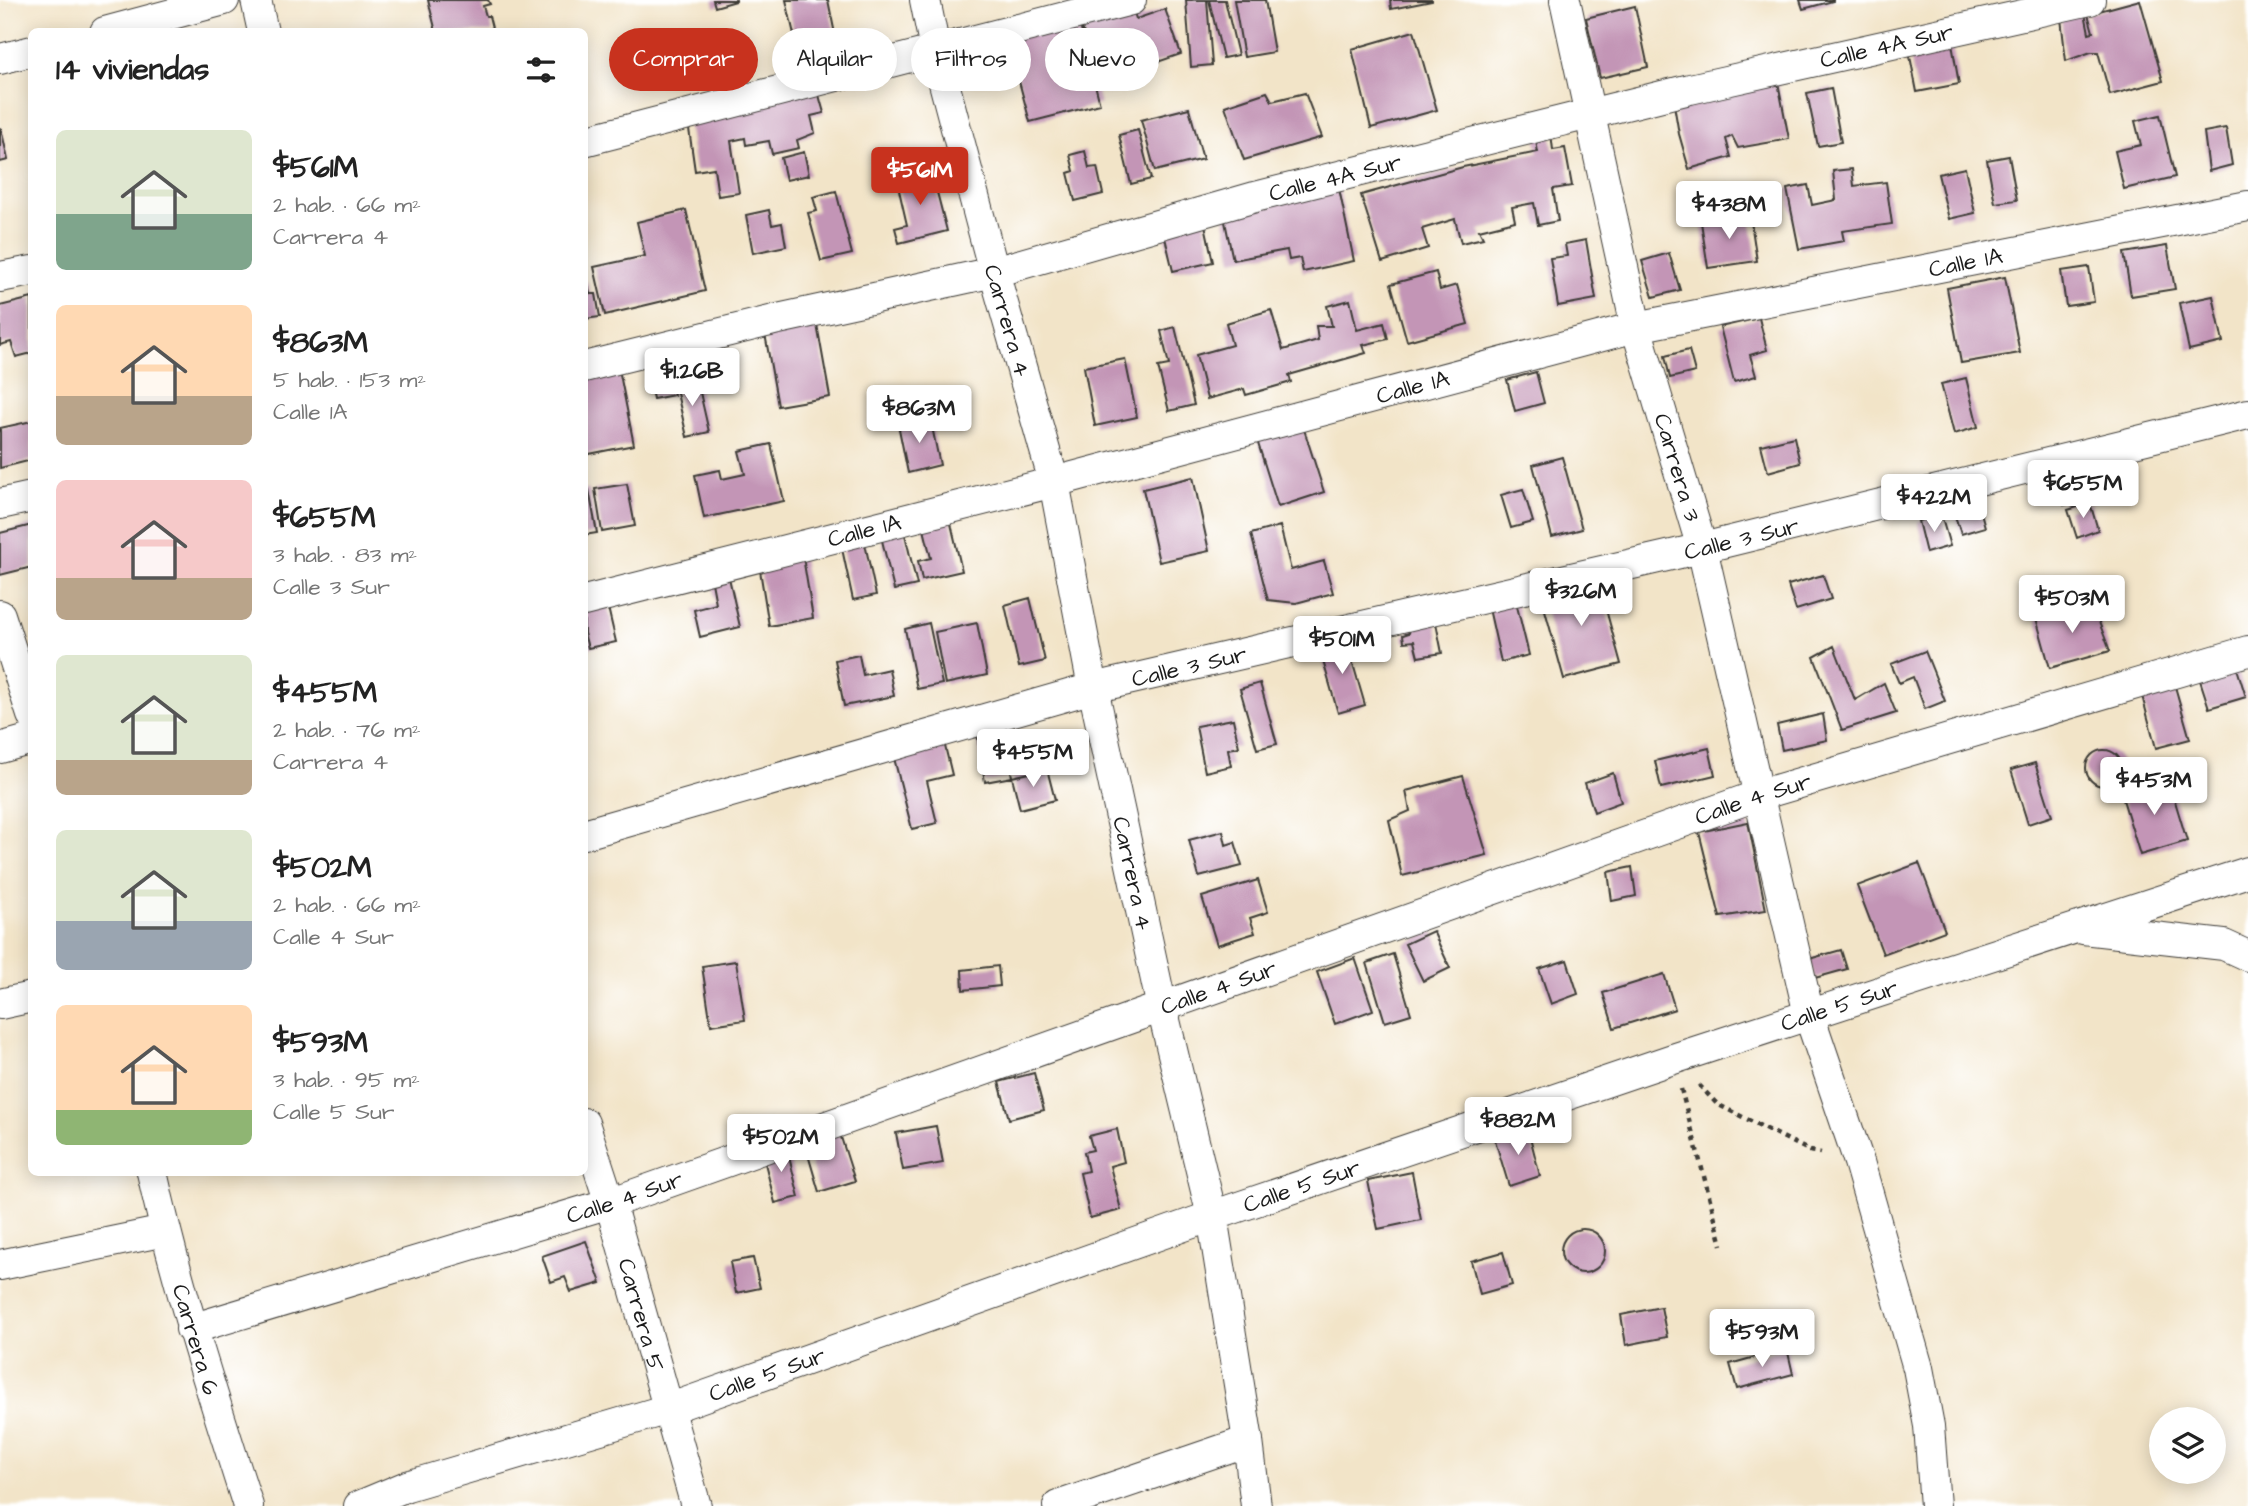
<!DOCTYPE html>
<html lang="es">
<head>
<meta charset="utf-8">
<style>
	body { margin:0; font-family:"Architects Daughter",sans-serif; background:#f2f2f2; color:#222; height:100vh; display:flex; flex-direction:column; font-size:26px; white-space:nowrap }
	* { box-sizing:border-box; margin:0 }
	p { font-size:23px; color:#767676 }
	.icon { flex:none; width:38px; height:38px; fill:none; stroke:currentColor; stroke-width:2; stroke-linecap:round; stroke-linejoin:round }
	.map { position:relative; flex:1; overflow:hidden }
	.sheet { position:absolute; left:28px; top:28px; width:560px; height:1148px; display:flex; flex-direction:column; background:#fff; border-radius:10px; box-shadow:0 4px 18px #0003 }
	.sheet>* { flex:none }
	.guide { position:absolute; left:609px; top:28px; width:665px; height:63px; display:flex; gap:14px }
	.controls { position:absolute; left:2149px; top:1407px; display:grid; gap:14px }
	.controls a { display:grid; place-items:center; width:77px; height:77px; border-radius:50%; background:#fff; box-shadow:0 4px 18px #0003; font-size:35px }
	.price { position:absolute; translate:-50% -60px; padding:0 16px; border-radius:7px; background:#fff; color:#222; font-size:23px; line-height:46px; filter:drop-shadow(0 2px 4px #0008) }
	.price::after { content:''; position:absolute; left:50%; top:42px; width:21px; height:16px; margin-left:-10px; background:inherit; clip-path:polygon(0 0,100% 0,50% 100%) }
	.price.current { background:#c8321e; color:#fff }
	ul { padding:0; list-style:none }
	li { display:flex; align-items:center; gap:21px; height:175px; padding:0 28px }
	li span { display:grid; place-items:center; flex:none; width:196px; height:140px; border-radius:10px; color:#555 }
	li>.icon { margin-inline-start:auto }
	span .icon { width:84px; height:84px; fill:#fffc; stroke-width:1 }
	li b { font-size:30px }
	h2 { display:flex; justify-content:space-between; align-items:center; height:84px; padding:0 28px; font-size:30px }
	.chip { padding:0 24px; border-radius:32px; background:#fff; box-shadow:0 4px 18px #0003; font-size:24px; line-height:63px }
	.chip.current { background:#c8321e; color:#fff }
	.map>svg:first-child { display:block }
</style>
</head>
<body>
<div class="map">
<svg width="2248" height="1506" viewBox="0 0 2248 1506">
	<rect width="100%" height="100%" fill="#fff"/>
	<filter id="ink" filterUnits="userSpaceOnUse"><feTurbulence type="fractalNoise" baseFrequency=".0143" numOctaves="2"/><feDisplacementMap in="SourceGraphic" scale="14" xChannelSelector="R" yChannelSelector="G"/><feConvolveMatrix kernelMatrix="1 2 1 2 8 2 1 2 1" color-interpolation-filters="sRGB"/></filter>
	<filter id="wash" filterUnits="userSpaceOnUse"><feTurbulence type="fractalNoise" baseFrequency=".00686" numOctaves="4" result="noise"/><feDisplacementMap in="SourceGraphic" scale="28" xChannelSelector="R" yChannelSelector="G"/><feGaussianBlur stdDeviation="1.57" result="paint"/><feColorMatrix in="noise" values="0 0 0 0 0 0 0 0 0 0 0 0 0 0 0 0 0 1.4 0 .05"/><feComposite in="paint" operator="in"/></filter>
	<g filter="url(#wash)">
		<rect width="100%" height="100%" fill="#f2e4c8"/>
		<g id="blocks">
			<path fill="#c395b6" d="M428 0H488L490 4 483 6 486 16H489L493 32H436Z
				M713 0H736V1L715 7Z
				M786 0H828L835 34 796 43Z
				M1186 0H1207L1212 65 1191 67Z
				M1209 0H1225L1238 55 1223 58Z
				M1234 0H1265L1274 52 1244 57Z
				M1390 0H1432V1L1391 9Z
				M1800 0H1833V1L1803 9Z
				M2140 0 2163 81 2110 95 2098 52H2091L2066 61 2060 10 2084 8 2089 33 2093 32 2088 14Z
				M1131 2 1136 19 1165 9 1181 54 1149 65 1150 62 1130 69 1127 58 1095 68 1079 18Z
				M1635 6 1648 67 1600 78 1586 18Z
				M1078 18 1100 104 1030 122 1007 37Z
				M1414 31 1437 110 1371 128 1352 49Z
				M1951 38 1959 84 1917 92 1908 46Z
				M1777 77 1789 139 1738 148 1732 136 1726 139 1731 157 1689 169 1679 134 1673 99Z
				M815 81 824 113 811 116 815 133 797 140 799 148 772 154 769 141 746 145 745 138 731 141 739 193 718 196 714 168 695 171 687 115Z
				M1831 88 1841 142 1818 146 1807 93Z
				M1267 92 1272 101 1305 93 1322 137 1244 160 1225 106Z
				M1189 108 1203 159 1155 171 1141 120Z
				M2160 115 2175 177 2124 189 2115 151 2141 145 2135 121Z
				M1 128 8 160 0 162V129Z
				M2226 128 2232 165 2209 171 2204 132Z
				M1138 130 1151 179 1131 184 1119 135Z
				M1551 133 1553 150 1565 148 1572 186 1553 189 1558 221 1538 225 1534 203 1512 207 1515 221 1479 230 1483 238 1461 243 1455 219 1422 229 1428 248 1382 262 1361 195 1463 167 1538 152 1535 136Z
				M1085 151 1089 168 1097 167 1103 194 1075 201 1068 173 1074 171 1070 155Z
				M804 152 809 175 786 180 781 158Z
				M2009 156 2017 200 1995 203 1987 160Z
				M1965 168 1975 213 1949 219 1938 174Z
				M931 169 947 231 899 243 895 228 907 225 896 177Z
				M1852 169 1854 186 1886 182 1892 224 1842 231 1844 241 1799 249 1787 189 1808 185 1812 205 1836 200 1833 171Z
				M1337 179 1354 261 1303 272 1300 258 1289 260 1287 250 1233 260 1223 212Z
				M836 191 852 254 821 261 808 213 817 211 813 197Z
				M686 210 705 291 605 315 594 267 645 256 637 222Z
				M769 210 772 225 782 223 786 246 753 253 746 215Z
				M1750 215 1757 261 1708 268 1701 222Z
				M1204 220 1213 262 1173 271 1163 229Z
				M1586 240 1596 299 1558 306 1550 258 1567 256 1565 244Z
				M2167 246 2175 289 2131 296 2124 253Z
				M1669 253 1680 290 1653 297 1642 261Z
				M2089 267 2094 302 2066 306 2061 271Z
				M1436 272 1440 290 1457 285 1468 324 1407 341 1391 284Z
				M2005 277 2020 353 1961 363 1947 288Z
				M587 281 590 294H596L600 317 584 319V282Z
				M2213 296 2223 342 2189 350 2179 303Z
				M32 298V353L16 357 11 342 0 345V306Z
				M1350 300 1357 330 1384 323 1388 339 1363 345 1366 353 1289 375 1291 382 1246 395 1244 389 1207 399 1196 355 1232 345 1226 323 1271 310 1283 350 1318 340 1316 326H1332L1327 306Z
				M1759 318 1767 350 1750 355 1756 376 1734 382 1720 327Z
				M816 319 830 397 778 406 764 328Z
				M1175 327 1194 405 1169 411 1158 367 1169 365 1161 331Z
				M1689 350 1695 372 1670 378 1665 356Z
				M1125 359 1137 417 1095 426 1084 367Z
				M667 361 674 395 653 399 646 365Z
				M618 364 634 445 584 455V370Z
				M1536 372 1544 403 1515 411 1507 380Z
				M1966 378 1978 427 1954 434 1941 384Z
				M697 379 709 432 687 437 675 384Z
				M930 417 940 465 908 473 898 424Z
				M32 421V460L0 468V428Z
				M1302 423 1324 492 1278 507 1256 437Z
				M1794 437 1800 463 1768 472 1761 445Z
				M771 444 784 501 704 518 695 475 720 470 722 479 745 474 739 451Z
				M1562 457 1582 529 1552 537 1533 465Z
				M2086 469 2092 498 2064 505 2057 475Z
				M1193 477 1209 551 1159 562 1143 489Z
				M627 484 635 526 602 532 595 489Z
				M1523 489 1533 522 1511 528 1501 495Z
				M584 490H589L597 533 584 535Z
				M1978 502 1985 527 1961 534 1953 510Z
				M2090 503 2098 530 2077 538 2068 510Z
				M949 515 962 571 922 580 918 561 931 558 922 521Z
				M1941 515 1950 546 1926 553 1918 521Z
				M902 522 917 585 894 590 879 528Z
				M32 525V567L0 575V533Z
				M1280 526 1291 570 1324 561 1333 593 1296 603 1268 600 1251 534Z
				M864 539 876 595 853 600 841 544Z
				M803 557 813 618 769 626 759 564Z
				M728 573 740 627 700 637 694 610 716 604 711 577Z
				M1823 575 1831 599 1796 610 1788 585Z
				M1597 577 1621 664 1564 679 1540 592Z
				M1030 598 1045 661 1019 667 1005 605Z
				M1515 598 1529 655 1501 662 1488 604Z
				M606 599 616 642 588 648 584 633V604Z
				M2091 601 2110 651 2050 668 2036 618Z
				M1435 618 1442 653 1418 657 1414 641 1404 642 1403 635 1409 633 1412 622Z
				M929 623 942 684 917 689 905 629Z
				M977 623 987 675 945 684 935 632Z
				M1346 640 1365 705 1338 713 1319 647Z
				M1834 646 1855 700 1884 683 1896 713 1842 730 1814 657Z
				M1925 651 1945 701 1925 709 1913 677 1899 683 1891 664Z
				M859 655 863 675 889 669 894 696 844 706 835 660Z
				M2235 662 2246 697 2209 708 2198 674Z
				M1260 683 1277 744 1257 749 1240 689Z
				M2174 683 2190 739 2156 748 2141 692Z
				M1823 714 1827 740 1782 750 1777 725Z
				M1233 719 1239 747 1228 749 1231 766 1205 772 1196 726Z
				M1004 730 1012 777 985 782 977 734Z
				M944 742 952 775 927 781 937 823 912 829 893 754Z
				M1709 748 1715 775 1661 788 1655 761Z
				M2086 768a18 18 0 1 1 36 0a18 18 0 1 1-36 0Z
				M2035 763 2052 816 2028 824 2011 770Z
				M1047 769 1055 800 1020 809 1012 777Z
				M1613 773 1621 802 1594 812 1585 783Z
				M1463 776 1487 855 1402 876 1389 820 1410 811 1406 791Z
				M2168 778 2187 841 2140 855 2121 793Z
				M1748 822 1766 910 1720 917 1699 832Z
				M1223 831 1226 845 1235 842 1242 866 1199 877 1189 840Z
				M1919 863 1945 931 1883 954 1857 886Z
				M1632 867 1636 896 1612 901 1608 872Z
				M1258 880 1268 912 1250 918 1255 933 1217 945 1202 897Z
				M1433 931 1450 968 1423 981 1405 944Z
				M1841 950 1847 969 1815 978 1809 959Z
				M1393 954 1411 1014 1385 1022 1367 963Z
				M1355 958 1373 1010 1335 1024 1317 972Z
				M1567 960 1578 994 1551 1004 1539 969Z
				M736 961 745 1020 711 1025 702 966Z
				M998 966 1000 986 963 990 962 970Z
				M1664 974 1675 1009 1614 1028 1603 993Z
				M1034 1073 1044 1110 1009 1119 999 1082Z
				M936 1126 943 1163 903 1170 896 1133Z
				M1117 1129 1124 1162 1110 1166 1121 1210 1090 1218 1080 1173 1088 1171 1084 1152 1093 1150 1089 1136Z
				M1528 1129 1540 1176 1509 1186 1495 1140Z
				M839 1131 855 1181 819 1192 804 1141Z
				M786 1145 799 1197 775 1203 762 1151Z
				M1412 1172 1421 1220 1378 1229 1368 1181Z
				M1561 1251a22 22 0 1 1 44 0a22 22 0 1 1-44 0Z
				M586 1241 601 1283 571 1292 565 1277 551 1282 542 1256Z
				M1503 1252 1512 1285 1480 1294 1471 1261Z
				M753 1258 760 1288 736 1293 730 1262Z
				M1661 1307 1667 1337 1626 1345 1621 1315Z
				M1787 1348 1793 1374 1737 1389 1730 1364Z"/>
		</g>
	</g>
	<g filter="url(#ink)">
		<use href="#blocks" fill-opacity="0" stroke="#3c3a36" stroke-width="2"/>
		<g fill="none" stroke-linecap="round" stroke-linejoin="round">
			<defs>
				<g id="street">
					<path d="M256 0 263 32"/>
					<path id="s1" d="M925 0 935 49 994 272 1054 482 1093 688 1162 1008 1212 1216 1248 1441 1256 1506"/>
					<path id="s2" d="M1565 0 1636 327 1702 548 1809 1015 1859 1162 1918 1368 1929 1426 1935 1506"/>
					<path d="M105 32 224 0"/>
					<path d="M0 59 32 51"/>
					<path d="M584 141 1131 0"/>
					<path d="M0 277 32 271"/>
					<path id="s3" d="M584 367 778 319 994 272 1255 197 1690 89 2090 0"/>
					<path d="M0 504 32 497"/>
					<path id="s4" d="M584 601 1054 482 1636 327 2248 206"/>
					<path d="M0 615 32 715"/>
					<path d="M0 748 32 739"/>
					<path id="s5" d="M584 834 1093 688 1702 548 2248 414"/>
					<path d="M2083 929 2224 945 2248 956"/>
					<path d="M0 1004 32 997"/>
					<path id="s6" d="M584 1123 610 1203 696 1506"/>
					<path id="s7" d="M152 1172C177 1286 213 1396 248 1506"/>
					<path d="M0 1265 165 1231"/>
					<path id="s8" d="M191 1329 610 1203 1759 795 2248 651"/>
					<path id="s9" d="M359 1506 407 1486 668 1409 1212 1216 1673 1059 2248 872"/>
					<path d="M1058 1506 1248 1441"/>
				</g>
			</defs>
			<use href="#street" stroke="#3c3a36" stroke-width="32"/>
			<path stroke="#3c3a36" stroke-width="4.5" stroke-dasharray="5 5" stroke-linecap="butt" d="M1699 1085 1717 1104 1810 1151 1821 1153
				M1681 1089 1722 1245"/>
			<use href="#street" stroke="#fff" stroke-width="30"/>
		</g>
	</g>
	<g text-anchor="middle" stroke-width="6" stroke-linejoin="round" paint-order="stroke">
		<g font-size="23" fill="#1c1c1c" stroke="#fff">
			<text dy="8" stroke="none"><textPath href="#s3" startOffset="1342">Calle 4A Sur</textPath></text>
			<text dy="8" stroke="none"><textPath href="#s3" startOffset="775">Calle 4A Sur</textPath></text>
			<text dy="8" stroke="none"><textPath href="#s4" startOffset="1423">Calle 1A</textPath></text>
			<text dy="8" stroke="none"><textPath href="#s1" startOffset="331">Carrera 4</textPath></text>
			<text dy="8" stroke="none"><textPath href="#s4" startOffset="856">Calle 1A</textPath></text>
			<text dy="8" stroke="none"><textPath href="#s2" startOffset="481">Carrera 3</textPath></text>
			<text dy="8" stroke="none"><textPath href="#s4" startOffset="289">Calle 1A</textPath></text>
			<text dy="8" stroke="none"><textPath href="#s5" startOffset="1195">Calle 3 Sur</textPath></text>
			<text dy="8" stroke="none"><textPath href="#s5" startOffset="628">Calle 3 Sur</textPath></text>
			<text dy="8" stroke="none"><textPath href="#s8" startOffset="1650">Calle 4 Sur</textPath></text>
			<text dy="8" stroke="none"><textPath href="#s1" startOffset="898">Carrera 4</textPath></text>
			<text dy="8" stroke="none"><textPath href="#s8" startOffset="1083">Calle 4 Sur</textPath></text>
			<text dy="8" stroke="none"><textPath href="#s9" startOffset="1563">Calle 5 Sur</textPath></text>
			<text dy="8" stroke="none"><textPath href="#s9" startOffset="996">Calle 5 Sur</textPath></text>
			<text dy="8" stroke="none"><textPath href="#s8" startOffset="453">Calle 4 Sur</textPath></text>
			<text dy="8" stroke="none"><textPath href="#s6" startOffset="200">Carrera 5</textPath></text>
			<text dy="8" stroke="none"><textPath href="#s7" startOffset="173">Carrera 6</textPath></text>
			<text dy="8" stroke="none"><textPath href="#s9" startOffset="429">Calle 5 Sur</textPath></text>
		</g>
	</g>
</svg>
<div class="controls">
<a><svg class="icon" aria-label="layers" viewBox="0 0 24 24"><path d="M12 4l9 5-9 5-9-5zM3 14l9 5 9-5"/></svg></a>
</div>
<b class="price current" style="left:920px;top:207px">$561M</b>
<b class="price" style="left:1729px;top:241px">$438M</b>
<b class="price" style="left:692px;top:408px">$1.26B</b>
<b class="price" style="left:919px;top:445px">$863M</b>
<b class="price" style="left:2083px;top:520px">$655M</b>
<b class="price" style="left:1934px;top:534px">$422M</b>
<b class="price" style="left:1581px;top:628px">$326M</b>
<b class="price" style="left:2072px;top:635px">$503M</b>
<b class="price" style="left:1342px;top:676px">$501M</b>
<b class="price" style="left:1033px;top:789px">$455M</b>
<b class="price" style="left:2154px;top:817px">$453M</b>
<b class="price" style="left:1518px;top:1157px">$882M</b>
<b class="price" style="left:781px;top:1174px">$502M</b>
<b class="price" style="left:1762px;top:1369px">$593M</b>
<div class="guide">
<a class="chip current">Comprar</a>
<a class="chip">Alquilar</a>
<a class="chip">Filtros</a>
<a class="chip">Nuevo</a>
</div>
<section class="sheet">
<h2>14 viviendas<svg class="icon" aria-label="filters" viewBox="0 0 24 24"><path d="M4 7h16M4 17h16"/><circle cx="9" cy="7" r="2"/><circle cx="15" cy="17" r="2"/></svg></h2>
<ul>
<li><span style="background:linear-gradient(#dfe7d0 60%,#7fa58c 0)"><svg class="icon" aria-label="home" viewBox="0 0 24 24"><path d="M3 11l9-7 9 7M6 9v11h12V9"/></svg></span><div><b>$561M</b><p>2 hab. · 66 m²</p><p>Carrera 4</p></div></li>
<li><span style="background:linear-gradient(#ffd9b3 65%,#b9a48a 0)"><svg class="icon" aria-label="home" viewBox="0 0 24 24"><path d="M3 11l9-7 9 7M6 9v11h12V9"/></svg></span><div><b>$863M</b><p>5 hab. · 153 m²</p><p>Calle 1A</p></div></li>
<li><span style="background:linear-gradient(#f6c9c9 70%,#b9a48a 0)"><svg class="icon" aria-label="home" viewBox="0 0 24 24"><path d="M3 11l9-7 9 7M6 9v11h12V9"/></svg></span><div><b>$655M</b><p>3 hab. · 83 m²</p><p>Calle 3 Sur</p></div></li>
<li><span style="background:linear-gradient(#dfe7d0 75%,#b9a48a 0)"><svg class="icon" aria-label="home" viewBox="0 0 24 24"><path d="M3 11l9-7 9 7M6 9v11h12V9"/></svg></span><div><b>$455M</b><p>2 hab. · 76 m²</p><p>Carrera 4</p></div></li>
<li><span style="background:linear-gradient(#dfe7d0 65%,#9aa5b1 0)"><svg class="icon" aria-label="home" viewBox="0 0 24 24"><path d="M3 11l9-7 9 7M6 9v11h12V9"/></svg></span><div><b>$502M</b><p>2 hab. · 66 m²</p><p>Calle 4 Sur</p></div></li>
<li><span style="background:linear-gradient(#ffd9b3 75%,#8fb573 0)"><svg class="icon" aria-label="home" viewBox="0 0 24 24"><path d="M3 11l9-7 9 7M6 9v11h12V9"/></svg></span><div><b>$593M</b><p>3 hab. · 95 m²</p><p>Calle 5 Sur</p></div></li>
</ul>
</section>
</div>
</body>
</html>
